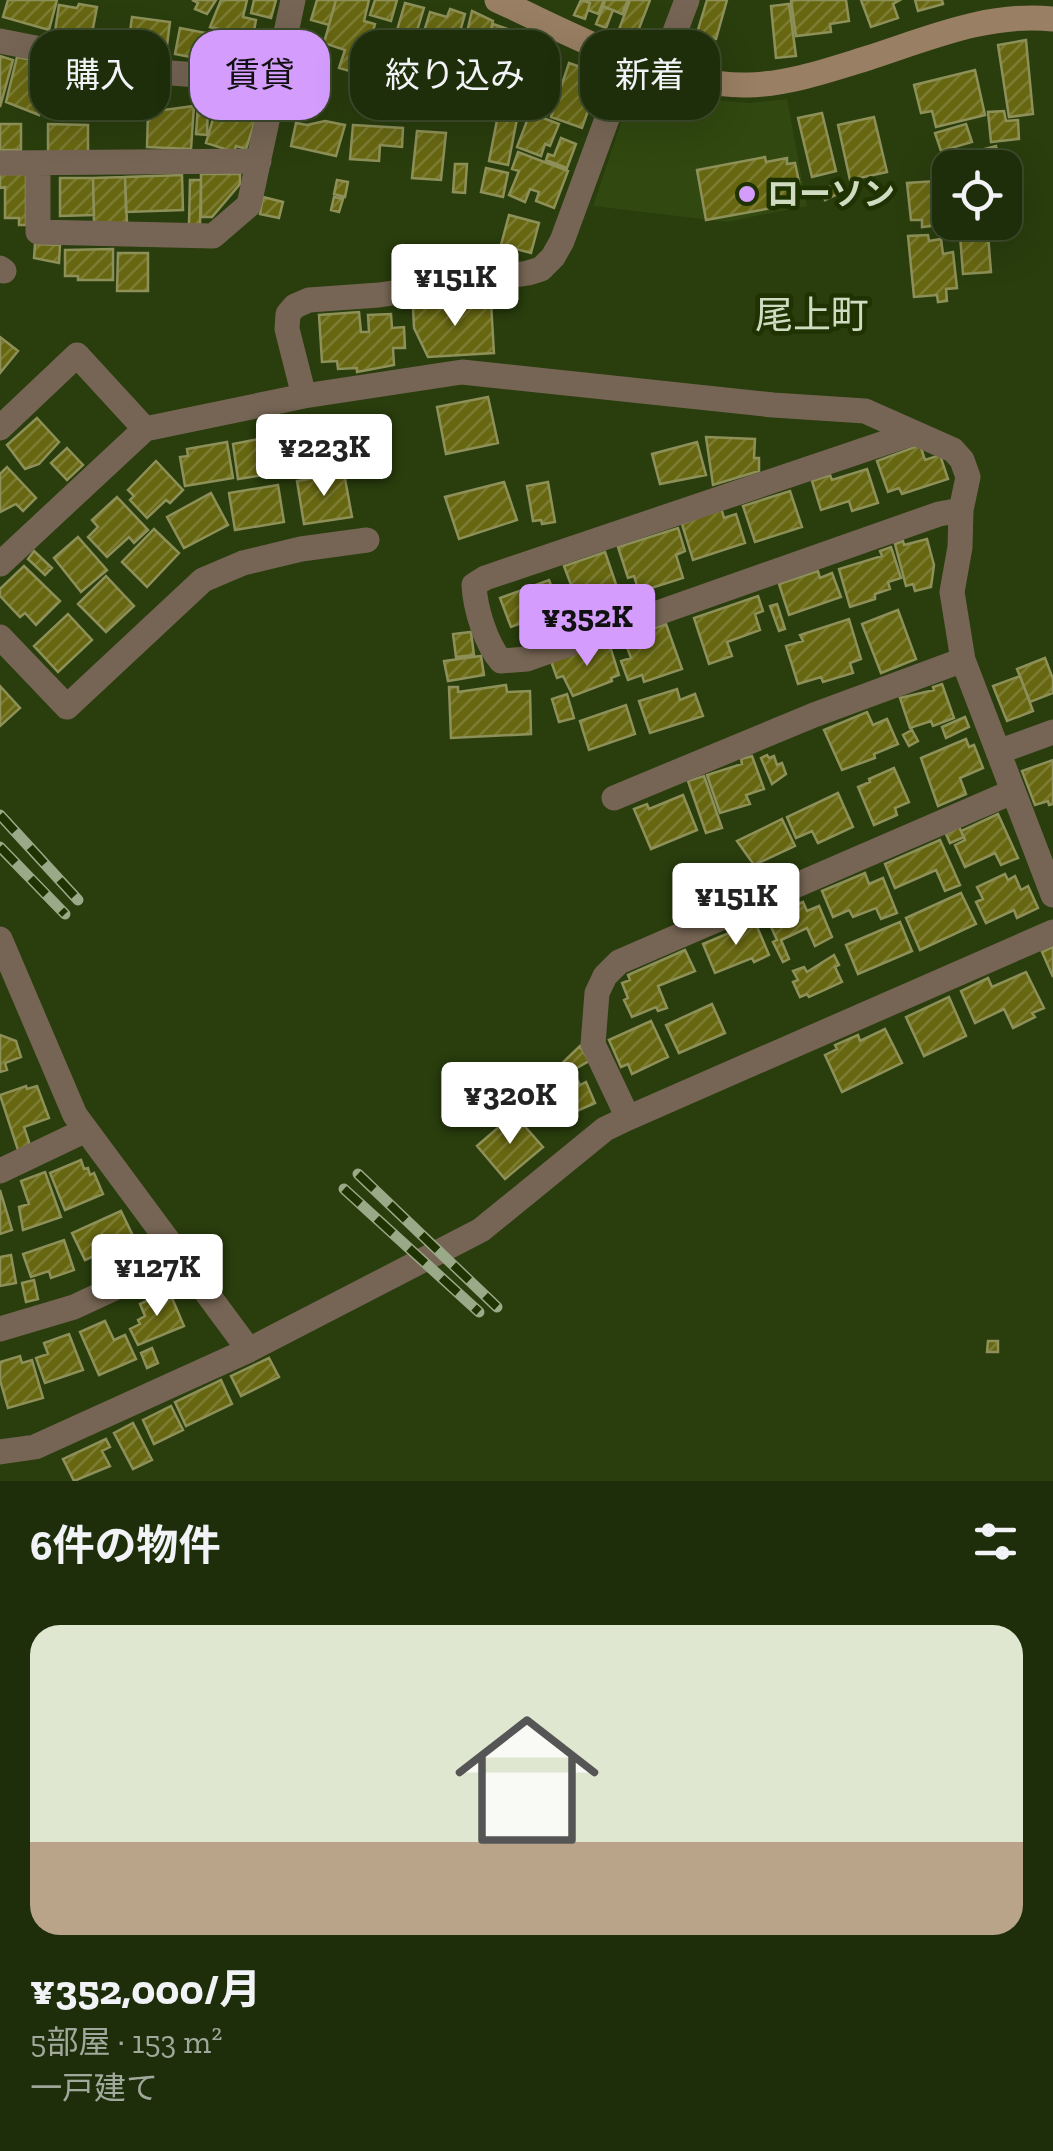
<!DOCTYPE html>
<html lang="ja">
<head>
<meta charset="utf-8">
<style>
	body { margin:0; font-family:"Zilla Slab","Noto Sans JP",serif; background:#2c3a18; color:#f1f3f6; height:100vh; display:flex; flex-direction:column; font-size:38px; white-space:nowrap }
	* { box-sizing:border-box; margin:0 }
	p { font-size:32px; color:#a1a89c }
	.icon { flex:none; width:55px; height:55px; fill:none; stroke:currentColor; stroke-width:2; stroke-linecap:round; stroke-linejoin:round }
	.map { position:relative; height:1481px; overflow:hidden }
	.side { display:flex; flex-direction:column; background:#1f2e0a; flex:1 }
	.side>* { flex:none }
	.guide { position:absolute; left:30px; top:30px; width:995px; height:90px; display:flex; gap:20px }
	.buttons { position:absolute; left:932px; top:150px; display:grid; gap:20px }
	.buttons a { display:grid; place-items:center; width:90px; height:90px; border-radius:20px; background:#1f2e0a; box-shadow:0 10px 40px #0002,0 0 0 2px #3c4a2b; font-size:50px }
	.price { position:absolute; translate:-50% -85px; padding:0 22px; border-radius:10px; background:#fff; color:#222; font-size:32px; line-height:65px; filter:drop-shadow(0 2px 5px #0008) }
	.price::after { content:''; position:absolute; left:50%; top:60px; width:30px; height:22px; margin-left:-15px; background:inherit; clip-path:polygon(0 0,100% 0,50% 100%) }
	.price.current { background:#d39cfd; color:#111 }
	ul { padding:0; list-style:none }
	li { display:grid; align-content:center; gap:20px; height:530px; padding:0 30px }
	li span { display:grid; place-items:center; height:310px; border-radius:30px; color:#555 }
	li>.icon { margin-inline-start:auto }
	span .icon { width:180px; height:180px; fill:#fffc; stroke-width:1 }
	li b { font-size:42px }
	h2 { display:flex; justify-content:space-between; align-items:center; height:120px; padding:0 30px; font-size:42px }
	.chip { padding:0 35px; border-radius:30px; background:#1f2e0a; box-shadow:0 10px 40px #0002,0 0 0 2px #3c4a2b; font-size:35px; line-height:90px }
	.chip.current { background:#d39cfd; color:#111 }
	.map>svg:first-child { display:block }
</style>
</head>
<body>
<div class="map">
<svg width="1053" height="1481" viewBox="0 0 1053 1481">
	<defs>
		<pattern id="building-hatch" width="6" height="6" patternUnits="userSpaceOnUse" patternTransform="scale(2.5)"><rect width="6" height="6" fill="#676712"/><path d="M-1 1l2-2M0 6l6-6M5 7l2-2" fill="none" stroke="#7c7c33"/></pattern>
	</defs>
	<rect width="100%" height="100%" fill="#293d0d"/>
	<path fill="#314810" d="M646 85 714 100 749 103 787 99 807 206 727 222 593 206 632 90Z"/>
	<path fill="url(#building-hatch)" stroke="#8e9059" stroke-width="2.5" d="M8 0H57L49 30 3 17Z
		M192 0H216L207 14 195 9 198 3Z
		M221 0H247L243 17 256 20 253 36 210 27Z
		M254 0H276L271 18 251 13Z
		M317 0H336L329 25 311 20Z
		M336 0H369L364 21 375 24 360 74 339 68 345 50 324 43Z
		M375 0H397L391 21 370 15Z
		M581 0 590 3 585 19 574 15Z
		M582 0H604L598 14 588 10 590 3Z
		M605 0H628L622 14 603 6Z
		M630 0H650L635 39 618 32Z
		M707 0H727L716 39 697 33Z
		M791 0H846L849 21 830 24 831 32 796 36Z
		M861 0H900L893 4 898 18 871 27Z
		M915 0H942L943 4 918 11Z
		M405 3 424 8 406 66 388 61Z
		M79 4 97 7 90 44 54 38 59 5 77 8Z
		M789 4 796 56 776 58 771 6Z
		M603 7 613 10 606 28 596 24Z
		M450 9 465 14 459 35 452 34 449 43 455 46 437 106 410 98 417 75 438 84 442 70 415 61 430 12 447 17Z
		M472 11 493 21 489 37 467 32Z
		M132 17 170 22 166 53 128 47Z
		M493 24 516 32 498 88 478 82Z
		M180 28 226 37 221 63 175 54Z
		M465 31 487 37 467 114 445 108Z
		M242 40 267 45 262 67 238 62Z
		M523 40 544 48 523 106 501 98Z
		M1026 40 1033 114 1009 117 998 45Z
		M0 56 13 60 0 107Z
		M17 57 51 64 39 115 6 102Z
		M54 63 83 69 76 107 46 102Z
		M569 63 601 74 582 128 551 117Z
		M975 70 985 115 936 127 932 111 921 113 914 85Z
		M90 74 128 78 125 106 86 102Z
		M478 84 487 87 485 96 475 93Z
		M194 106 191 149 147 147 148 112Z
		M198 106 208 107 207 135 196 134Z
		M224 109 256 118 246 149 236 146 234 152 206 143 215 112 223 114Z
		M499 110 518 114 508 165 489 161Z
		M1004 111 1006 121 1018 120 1019 139 991 142 988 112Z
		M530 113 559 124 550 146 545 144 541 156 517 147Z
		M822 113 836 171 812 177 798 118Z
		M874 117 887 172 850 180 838 125Z
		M325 121 345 125 336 156 291 146 296 123 307 125Z
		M0 124H21V150H3L0 153Z
		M48 124 88 125V153H48Z
		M966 124 972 142 941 151 935 133Z
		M353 125 403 128 402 147 380 145 379 161 350 159Z
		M417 131 446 133 441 180 412 178Z
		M561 138 576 144 567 168 546 160 548 154 554 156Z
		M996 146 998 155 983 159 981 150Z
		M518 152 568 171 554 208 536 201 539 192 530 189 525 202 509 195 519 171 512 169Z
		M765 157 766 162 787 158V164L795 163 799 182 791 183 794 204 706 220 697 170Z
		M455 164H467L465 193 453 192Z
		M486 168 508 173 503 197 481 192Z
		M0 174H26V225H19V218H5V187L0 188Z
		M201 174H240V184L212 217H201Z
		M182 175 183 210 126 212 125 177Z
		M125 177 127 223 94 224 93 178Z
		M60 178H93L94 215 60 216Z
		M190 180H201L200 225H189Z
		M337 180 348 182 345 197 334 194Z
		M936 181 941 225 922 227V220H911L907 183Z
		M835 184 840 193 825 200 821 191Z
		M263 197 283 202 279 218 260 214Z
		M334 197 343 199 339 212 331 210Z
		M509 215 539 223 531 253 501 245Z
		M959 222H987L991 272 963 274Z
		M928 235 929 241 941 239 943 254 953 252 957 288 946 289 947 301 938 302 937 295 914 297 908 236Z
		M35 244 60 245 59 263 34 258Z
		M113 249V280H78V276H65V250Z
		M118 253H148V291H117Z
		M491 303 494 353 428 357 414 328 413 307Z
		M359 312 361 332H369L368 315 391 314 392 328 404 327 405 348H393L394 365 357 372V368L338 369 337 361 322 362 319 315Z
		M0 337 18 351 0 373Z
		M488 397 498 443 446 454 437 407Z
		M37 418 59 442 39 464 25 469 7 445Z
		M279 435 284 472 238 479 233 444Z
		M706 437 755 439 754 458H759V471L713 485Z
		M227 442 233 478 185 486 180 457 188 456 187 449Z
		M697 442 706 475 660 484 652 454Z
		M920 445 925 460 940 455 948 479 902 494 899 488 888 492 877 461Z
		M67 448 83 465 67 480 51 463Z
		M156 461 183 490 170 503 166 500 147 518 130 500 134 496 128 490Z
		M7 467 36 498 23 511 16 504 0 512V474Z
		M867 469 878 503 852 511 849 501 821 510 812 481 830 475 832 480Z
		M344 473 352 517 304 524 297 481Z
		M504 482 517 520 459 539 445 497Z
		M548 482 555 522 542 524 541 520 533 521 527 486Z
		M278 485 284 522 235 530 229 493Z
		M790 491 802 527 755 542 743 506Z
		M211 493 228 525 184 548 167 517Z
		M117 497 148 530 134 543 129 537 107 557 88 537 98 527 92 520Z
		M721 508 724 518 736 514 745 543 693 560 682 524Z
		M678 528 685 551 676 555 683 578 639 592 634 576 628 578 618 547Z
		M154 529 179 553 147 587 122 562Z
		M78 537 107 570 81 592 54 558Z
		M927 539 934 565 931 587 915 591 913 584 906 586 895 544 903 541 904 545Z
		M891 547 901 578 888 582 890 589 875 594V599L850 607 839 569 882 556 880 551Z
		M34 551 52 568 45 575 28 559Z
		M605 552 620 596 580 609 564 566Z
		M24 566 60 601 36 625 25 613 20 617 0 596V589Z
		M818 571 820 578 832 573 841 597 789 615 779 584Z
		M106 576 134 606 106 632 78 604Z
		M549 580 560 609 511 627 500 598Z
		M758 596 763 611 755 614 760 630 727 642 732 656 709 664 694 618Z
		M777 604 785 629 779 631 770 606Z
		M898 610 916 659 881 673 862 624Z
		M68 614 92 640 58 672 34 646Z
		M849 619 861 659 850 663 853 673 823 682 821 677 798 684 786 646 803 641 800 635Z
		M666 624 682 669 644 682 642 675 628 680 621 661 631 658 624 639Z
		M471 632 474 655 456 657 453 634Z
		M609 643 619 675 611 678 612 681 573 696 563 676 557 678 551 661Z
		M481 656 484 675 448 681 444 661Z
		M1045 658 1053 679V693L1030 702 1017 669Z
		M1020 676 1033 711 1007 721 993 686Z
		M942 684 954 718 933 726 931 721 910 728 900 698 934 690 933 687Z
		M506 685 507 692 530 691 531 734 451 738 449 687H458V692Z
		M0 686 20 708 0 726Z
		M677 689 680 700 695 694 703 716 650 733 639 701Z
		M567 694 574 718 559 722 552 699Z
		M626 705 635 734 589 750 580 721Z
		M867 712 873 725 887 719 898 744 874 754 875 758 842 770 824 730Z
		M965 717 969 727 946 738 942 727Z
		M912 730 918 741 909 746 903 735Z
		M966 739 969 747 974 745 983 768 960 778 966 794 938 806 921 758Z
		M767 755 769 758 774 756 777 765 782 763 786 774 772 784 761 758Z
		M752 756 764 789 746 795 750 804 720 813 707 775 742 764 741 759Z
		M1053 760V804L1049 805 1048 801 1035 805 1022 771Z
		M894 768 909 802 895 808 897 815 874 825 858 787 870 782 869 779Z
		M704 776 722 828 706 833 688 781Z
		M838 793 853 827 818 843 812 831 796 838 787 817Z
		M683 795 697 830 651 849 634 809 647 804 649 809Z
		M998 814 1018 858 1001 865 995 853 965 867 955 845 965 840 961 831Z
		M782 819 795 846 754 865 737 841Z
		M959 827 964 837 950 843 946 834Z
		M940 840 960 885 945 891 936 870 895 888 885 864Z
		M865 873 869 884 883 878 897 913 881 919 876 908 853 917 849 910 833 917 822 891Z
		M1005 874 1008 880 1015 876 1021 890 1028 886 1038 908 1017 918 1014 910 986 923 976 902 983 899 977 887Z
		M961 893 976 924 920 950 906 918Z
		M803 902 807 911 819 906 832 937 815 946 807 928 781 940 789 959 783 962 773 942 777 940 767 918Z
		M755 922 769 955 754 962 752 958 715 973 703 944Z
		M900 922 912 951 858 974 846 945Z
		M1053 947V977L1042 952Z
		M685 950 695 971 658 986 667 1008 658 1011 656 1007 632 1017 624 1000 628 998 622 983 630 980 628 975Z
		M834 955 839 965 835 967 842 982 809 997 807 994 800 997 793 982 798 980 793 971 804 967 807 972Z
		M1026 972 1044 1008 1032 1013 1035 1017 1013 1028 1004 1009 975 1023 961 991 988 978 992 987Z
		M949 997 966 1036 924 1056 906 1017Z
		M712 1004 725 1033 679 1053 666 1025Z
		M651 1021 668 1057 632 1074 628 1064 621 1067 609 1040Z
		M885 1029 902 1063 842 1092 825 1055 837 1049 835 1045 858 1035 860 1041Z
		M0 1035 16 1041 21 1057 5 1063 7 1070 0 1072Z
		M580 1046 589 1061 559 1078 555 1070Z
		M575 1075 580 1085 586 1082 595 1103 547 1124 537 1100 549 1095 546 1088Z
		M535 1084 541 1091 530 1101 524 1095Z
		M26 1086 27 1089 37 1086 49 1118 24 1127 30 1145 18 1150 0 1095Z
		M514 1114 543 1147 505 1179 477 1146Z
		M81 1160 84 1169 88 1168 90 1175 94 1173 103 1194 65 1210 50 1173Z
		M45 1172 61 1217 23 1230 19 1207 29 1204 21 1181Z
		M0 1190 12 1230 0 1234Z
		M121 1211 134 1238 85 1260 72 1233Z
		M64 1240 74 1270 51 1278 49 1271 31 1277 23 1254Z
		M11 1255 16 1283 0 1286V1257Z
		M34 1280 38 1299 26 1302 22 1283Z
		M169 1291 184 1326 138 1345 130 1329 140 1324 138 1320 145 1316 140 1304Z
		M105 1321 114 1340 125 1335 136 1359 99 1375 80 1332Z
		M69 1334 83 1370 45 1383 36 1358 48 1354 44 1343Z
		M988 1341H998V1352H987Z
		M152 1348 158 1363 147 1368 141 1353Z
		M20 1356 22 1363 32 1360 43 1398 8 1408 0 1380V1362Z
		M269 1358 279 1377 241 1396 231 1376Z
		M221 1380 232 1404 186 1426 175 1402Z
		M171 1406 183 1430 154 1444 143 1420Z
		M133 1423 152 1460 133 1469 114 1433Z
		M106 1439 110 1447 102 1451 110 1466 74 1481 63 1459Z"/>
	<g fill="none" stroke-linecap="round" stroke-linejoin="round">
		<path stroke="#766554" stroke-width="25" d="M0 41 158 72 276 81
			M661 69 687 0
			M0 163 259 161
			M38 163V232L213 236 249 205 293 0
			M0 268 4 271
			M304 396 287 329 288 314 295 306 309 300 379 295 528 273 541 269 553 257 562 241 629 59
			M0 428 77 355 145 429
			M914 433 485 578 474 585C475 608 486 644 501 661L527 659 939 514 961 510
			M0 564 145 429 304 396 462 372 773 405 865 411 953 450 962 460 968 477 961 510 960 547 952 592 963 660 1053 895
			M0 637 67 707 203 580 243 563 301 549 367 540
			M998 752 1053 732
			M614 798 814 715 963 660
			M0 939 75 1115 249 1350
			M628 1118 593 1044 597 993 605 976 619 962 1012 792
			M0 1171 86 1130
			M0 1329 74 1307 179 1258
			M0 1452 35 1447 249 1350 481 1230 605 1129 628 1118 1053 932"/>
		<path stroke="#997f63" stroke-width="25" d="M497 0C572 34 664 87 748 85 789 84 829 70 868 58 927 39 989 12 1053 19"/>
		<defs>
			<path id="rail" d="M0 815 78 900
				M0 847 65 914
				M358 1174 497 1307
				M344 1189 479 1312"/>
		</defs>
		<use href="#rail" stroke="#9aa988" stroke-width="11"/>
		<use href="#rail" stroke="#1f3302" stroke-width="8" stroke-dasharray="22" stroke-linecap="butt"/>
	</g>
	<circle fill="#d39cfd" stroke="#1f3302" stroke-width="4" cx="747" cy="194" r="10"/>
	<g text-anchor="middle" stroke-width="9" stroke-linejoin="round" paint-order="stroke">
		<g font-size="32" font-weight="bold" fill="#cfdcc2" stroke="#1f3302" text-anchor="start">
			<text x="767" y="205">ローソン</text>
		</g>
		<g font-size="38" fill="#cfdcc2" stroke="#1f3302">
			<text x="812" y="328">尾上町</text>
		</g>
	</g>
</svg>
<div class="buttons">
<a><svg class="icon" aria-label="locate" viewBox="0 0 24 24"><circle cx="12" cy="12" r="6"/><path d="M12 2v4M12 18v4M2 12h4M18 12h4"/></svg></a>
</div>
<b class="price" style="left:455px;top:329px">¥151K</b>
<b class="price" style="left:324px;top:499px">¥223K</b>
<b class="price current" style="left:587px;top:669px">¥352K</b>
<b class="price" style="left:736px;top:948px">¥151K</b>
<b class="price" style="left:510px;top:1147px">¥320K</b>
<b class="price" style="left:157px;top:1319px">¥127K</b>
<div class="guide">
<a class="chip">購入</a>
<a class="chip current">賃貸</a>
<a class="chip">絞り込み</a>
<a class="chip">新着</a>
</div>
</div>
<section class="side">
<h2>6件の物件<svg class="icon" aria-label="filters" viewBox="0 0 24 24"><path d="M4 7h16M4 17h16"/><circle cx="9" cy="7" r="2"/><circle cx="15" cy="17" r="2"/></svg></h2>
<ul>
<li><span style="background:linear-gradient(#dfe7d0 70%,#b9a48a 0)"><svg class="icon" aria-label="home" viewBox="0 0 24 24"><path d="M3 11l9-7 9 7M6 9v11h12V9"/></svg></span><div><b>¥352,000/月</b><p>5部屋 · 153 m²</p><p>一戸建て</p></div></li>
</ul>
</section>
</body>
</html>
